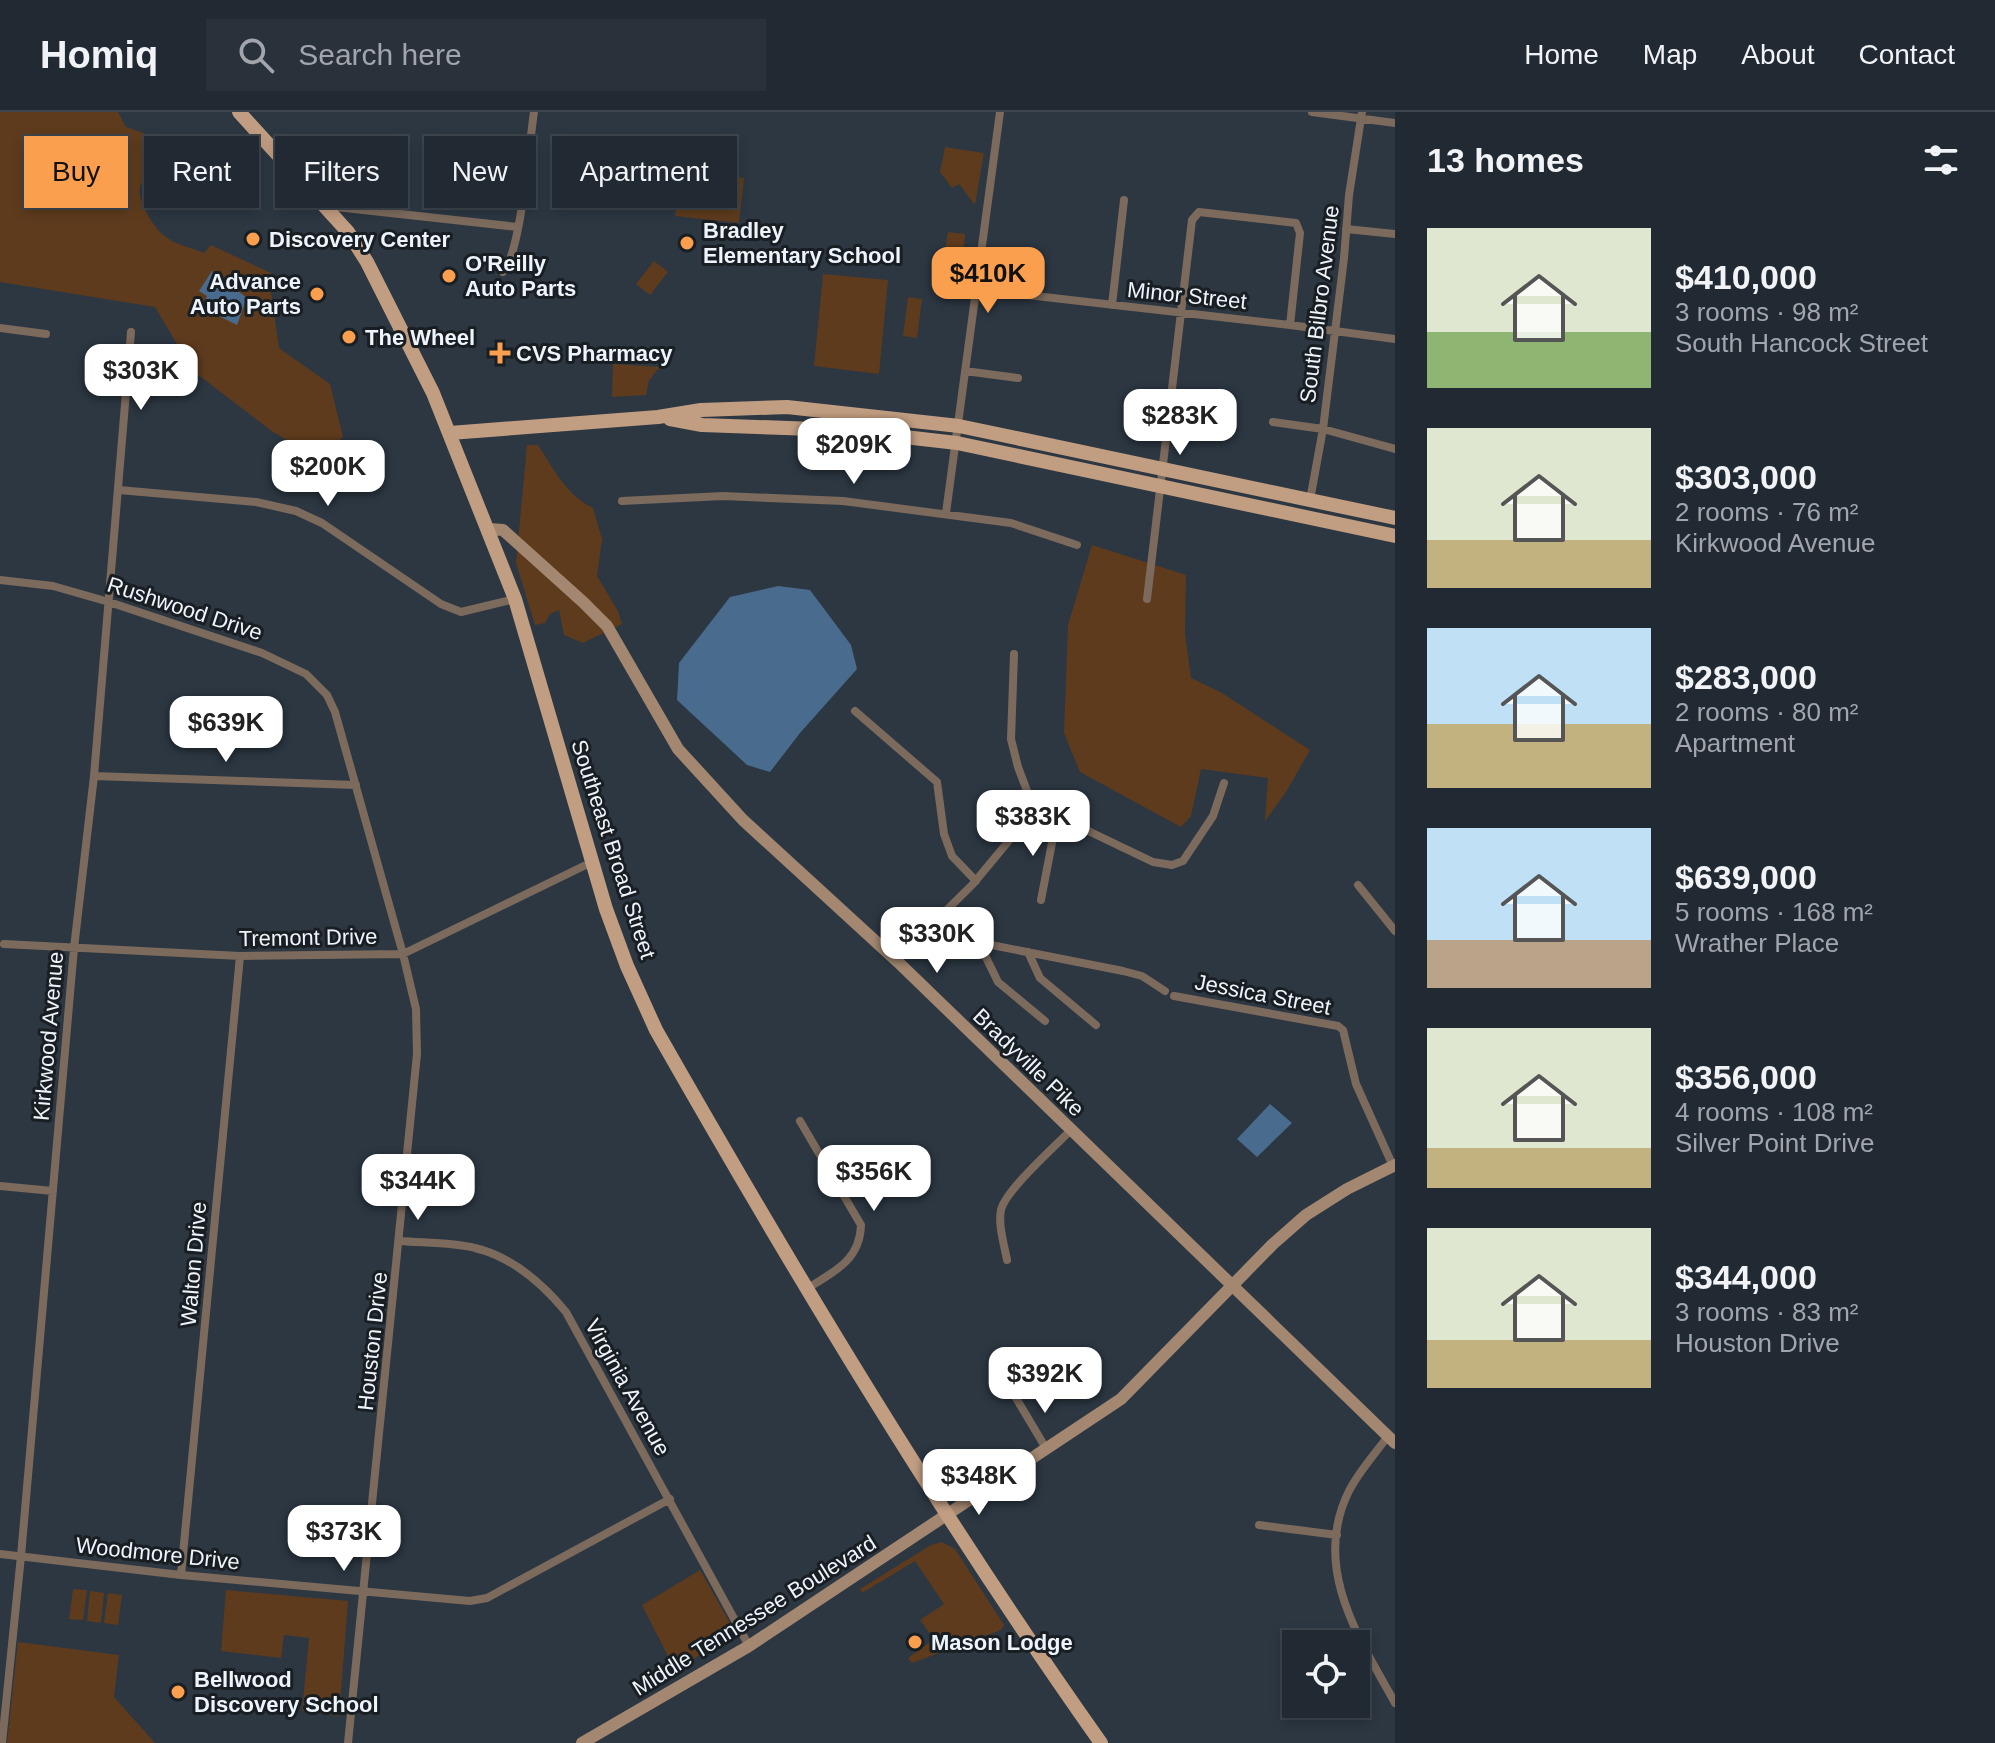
<!DOCTYPE html>
<html lang="en">
<head>
<meta charset="utf-8">
<style>
	body { margin:0; font-family:Arial,sans-serif; background:#29313a; color:#f1f3f6; height:100vh; display:flex; flex-direction:column; font-size:30px; white-space:nowrap }
	* { box-sizing:border-box; margin:0 }
	p { font-size:26px; color:#a2a6ac }
	.icon { flex:none; width:44px; height:44px; fill:none; stroke:currentColor; stroke-width:2; stroke-linecap:round; stroke-linejoin:round }
	.map { position:relative; flex:1; overflow:hidden }
	.sheet { display:flex; flex-direction:column; background:#212932; width:600px }
	.sheet>* { flex:none }
	.banner { position:absolute; left:24px; top:24px; width:760px; height:72px; display:flex; gap:16px }
	.controls { position:absolute; left:1282px; top:1518px; display:grid; gap:16px }
	.controls a { display:grid; place-items:center; width:88px; height:88px; border-radius:0px; background:#212932; box-shadow:0 4px 12px #0003,0 0 0 2px #3e454d; font-size:40px }
	.price { position:absolute; translate:-50% -68px; padding:0 18px; border-radius:16px; background:#fff; color:#222; font-size:26px; line-height:52px; filter:drop-shadow(0 2px 4px #0008) }
	.price::after { content:''; position:absolute; left:50%; top:48px; width:24px; height:18px; margin-left:-12px; background:inherit; clip-path:polygon(0 0,100% 0,50% 100%) }
	.price.current { background:#fa9f4e; color:#111 }
	ul { padding:0; list-style:none }
	li { display:flex; align-items:center; gap:24px; height:200px; padding:0 32px }
	li span { display:grid; place-items:center; flex:none; width:224px; height:160px; border-radius:0px; color:#555 }
	li>.icon { margin-inline-start:auto }
	span .icon { width:96px; height:96px; fill:#fffc; stroke-width:1 }
	li b { font-size:34px }
	h2 { display:flex; justify-content:space-between; align-items:center; height:96px; padding:0 32px; font-size:34px }
	.chip { padding:0 28px; border-radius:0px; background:#212932; box-shadow:0 4px 12px #0003,0 0 0 2px #3e454d; font-size:28px; line-height:72px }
	.chip.current { background:#fa9f4e; color:#111 }
	header { display:flex; align-items:center; gap:48px; box-sizing:border-box; height:112px; padding:0 40px; background:#212932; border-bottom:2px solid #3e454d }
	header strong { font-size:38px }
	nav { display:flex; gap:44px; margin-inline-start:auto; font-size:28px }
	.search { width:560px; height:72px; background:#29313a; display:flex; align-items:center; gap:20px; box-sizing:border-box; padding:0 28px; border-radius:0px; color:#a2a6ac; font-size:30px }
	main { display:flex; flex:1; min-height:0 }
	.map>svg:first-child { display:block }
</style>
</head>
<body>
<header>
<strong>Homiq</strong>
<div class="search"><svg class="icon" aria-label="search" viewBox="0 0 24 24"><circle cx="10" cy="10" r="6"/><path d="M15 15l6 6"/></svg>Search here</div>
<nav><a>Home</a><a>Map</a><a>About</a><a>Contact</a></nav>
</header>
<main>
<div class="map">
<svg width="1395" height="1631" viewBox="0 0 1395 1631">
	<rect width="100%" height="100%" fill="#2c3742"/>
	<path fill="#5e3b1d" d="M0 0H118L126 15 166 29 140 74C137 89 154 117 166 125 176 133 193 136 204 141L211 133 273 162 271 181 279 236 330 272 343 325 318 346 273 320 193 259 155 195 0 170Z
		M945 35 984 41 975 93 959 72 952 76 940 60Z
		M681 58 744 66 739 111 675 104Z
		M948 120 965 122 962 156 942 154Z
		M654 149 668 160 650 183 636 172Z
		M823 162 888 168 879 262 814 254Z
		M908 185 922 187 917 226 903 224Z
		M613 252 660 255 649 268 646 283 612 285Z
		M527 333H538C553 356 567 384 593 396L602 427 597 464 618 499 622 512 583 531 564 523 559 498 550 502 545 511 535 513 516 451Z
		M1092 433 1186 463 1185 522 1191 566 1222 581 1310 638 1286 680 1265 709 1268 666 1201 657 1191 704 1181 715 1080 660 1064 621 1068 513Z
		M942 1430 955 1437 1004 1513 1001 1518 912 1551 908 1546 934 1527 920 1508 944 1492 915 1449 862 1481 860 1477 931 1433Z
		M700 1458 730 1511V1525L675 1558 642 1493Z
		M73 1477 87 1478 83 1508 69 1507Z
		M226 1478 348 1489 339 1604 302 1599 309 1526 284 1523 281 1546 221 1539Z
		M90 1479 104 1481 101 1511 87 1509Z
		M108 1481 122 1483 118 1513 104 1511Z
		M18 1530 119 1543 114 1585 155 1631H7Z"/>
	<path fill="#496b8d" d="M212 159 247 186 237 213 219 204 205 189 207 184 199 179Z
		M778 474 810 478 851 533 857 557 800 621 770 660 747 653 677 588 679 551 730 485Z
		M1270 992 1292 1011 1257 1045 1237 1027Z"/>
	<g fill="none" stroke-linecap="round" stroke-linejoin="round">
		<path stroke="#7c6a5d" stroke-width="8" d="M1312 0 1395 11
			M327 94 518 115
			M1346 117 1395 122
			M503 160C521 141 529 32 534 0
			M975 177 1290 213 1395 227
			M1112 193 1124 88
			M0 216 46 222
			M965 259 1018 266
			M1273 310 1323 317 1395 337
			M119 378 256 390 296 399 322 411 441 492 461 500 515 487
			M1310 388 1323 317 1344 146 1349 83 1362 0
			M622 389 723 384 843 389 1011 411 1077 433
			M946 401 1000 0
			M0 468 53 474 109 490 262 541 306 562 327 583 335 600 403 842 416 897 417 942 348 1631
			M1147 487 1192 108 1199 100 1296 111 1300 121 1290 213
			M1014 542 1011 627 1018 655 1039 711
			M855 599 937 670 944 722 952 744 976 769
			M94 664 356 673
			M1358 773 1395 819
			M1041 788 1056 710
			M917 827H961L1123 859 1142 864 1165 879
			M979 831 998 870 1045 909
			M4 832 240 844 403 842 592 750
			M1028 840 1040 866 1096 913
			M896 848 973 772 1012 725 1042 710H1059L1080 715 1153 750 1172 753 1183 749 1213 704 1224 671
			M1174 884 1338 914 1343 918 1356 972 1393 1054
			M800 1009 861 1113C860 1148 835 1159 808 1176
			M0 1074 53 1079
			M400 1129C424 1131 452 1130 475 1136 513 1145 542 1171 566 1200L749 1534
			M1007 1148C1004 1132 998 1113 1001 1098 1005 1079 1055 1034 1071 1018
			M1016 1286 1047 1338
			M1388 1324C1375 1342 1359 1359 1349 1379 1311 1455 1359 1526 1395 1591
			M1259 1413 1337 1423
			M0 1442 181 1463 470 1489 487 1486 670 1387
			M181 1463 240 844
			M2 1631 21 1444 74 836 94 664 131 220"/>
		<path stroke="#a38771" stroke-width="12" d="M489 417 503 418 583 490 607 514 678 637 743 708 898 850 1395 1331
			M582 1631 749 1534 1121 1287 1273 1132 1306 1103 1347 1077 1395 1053"/>
		<path stroke="#c19d81" stroke-width="14" d="M239 0 348 120 367 150 433 281 515 487 606 797 627 854 656 918C795 1162 939 1402 1101 1631
			M670 307 702 313 843 318 957 331 1395 424
			M450 321 658 305 701 298 787 295 959 314 1395 406"/>
	</g>
	<g fill="#fa9f4e" stroke="#191e23" stroke-width="3">
		<circle cx="253" cy="127" r="8"/>
		<circle cx="687" cy="131" r="8"/>
		<circle cx="449" cy="164" r="8"/>
		<circle cx="317" cy="182" r="8"/>
		<circle cx="349" cy="225" r="8"/>
		<path d="M496 229h8v8h8v8h-8v8h-8v-8h-8v-8h8z"/>
		<circle cx="915" cy="1530" r="8"/>
		<circle cx="178" cy="1580" r="8"/>
	</g>
	<g text-anchor="middle" stroke-width="6" stroke-linejoin="round" paint-order="stroke">
		<g font-size="22" font-weight="bold" fill="#edf4fb" stroke="#191e23" text-anchor="start">
			<text x="703" y="126">Bradley<tspan x="703" dy="25">Elementary School</tspan></text>
			<text x="269" y="135">Discovery Center</text>
			<text x="465" y="159">O'Reilly<tspan x="465" dy="25">Auto Parts</tspan></text>
			<text x="301" y="177" text-anchor="end">Advance<tspan x="301" dy="25">Auto Parts</tspan></text>
			<text x="365" y="233">The Wheel</text>
			<text x="516" y="249">CVS Pharmacy</text>
			<text x="931" y="1538">Mason Lodge</text>
			<text x="194" y="1575">Bellwood<tspan x="194" dy="25">Discovery School</tspan></text>
		</g>
		<g font-size="22" fill="#edf4fb" stroke="#191e23">
			<text transform="translate(1187 183) rotate(6)" y="8">Minor Street</text>
			<text transform="translate(1319 192) rotate(-83)" y="8">South Bilbro Avenue</text>
			<text transform="translate(185 496) rotate(18)" y="8">Rushwood Drive</text>
			<text transform="translate(614 737) rotate(72)" y="8">Southeast Broad Street</text>
			<text transform="translate(308 825) rotate(-1)" y="8">Tremont Drive</text>
			<text transform="translate(1263 882) rotate(11)" y="8">Jessica Street</text>
			<text transform="translate(48 924) rotate(-85)" y="8">Kirkwood Avenue</text>
			<text transform="translate(1029 950) rotate(44)" y="8">Bradyville Pike</text>
			<text transform="translate(193 1152) rotate(-85)" y="8">Walton Drive</text>
			<text transform="translate(372 1229) rotate(-84)" y="8">Houston Drive</text>
			<text transform="translate(628 1275) rotate(61)" y="8">Virginia Avenue</text>
			<text transform="translate(158 1441) rotate(6)" y="8">Woodmore Drive</text>
			<text transform="translate(754 1503) rotate(-32)" y="8">Middle Tennessee Boulevard</text>
		</g>
	</g>
</svg>
<div class="controls">
<a><svg class="icon" aria-label="locate" viewBox="0 0 24 24"><circle cx="12" cy="12" r="6"/><path d="M12 2v4M12 18v4M2 12h4M18 12h4"/></svg></a>
</div>
<b class="price current" style="left:988px;top:203px">$410K</b>
<b class="price" style="left:141px;top:300px">$303K</b>
<b class="price" style="left:1180px;top:345px">$283K</b>
<b class="price" style="left:854px;top:374px">$209K</b>
<b class="price" style="left:328px;top:396px">$200K</b>
<b class="price" style="left:226px;top:652px">$639K</b>
<b class="price" style="left:1033px;top:746px">$383K</b>
<b class="price" style="left:937px;top:863px">$330K</b>
<b class="price" style="left:874px;top:1101px">$356K</b>
<b class="price" style="left:418px;top:1110px">$344K</b>
<b class="price" style="left:1045px;top:1303px">$392K</b>
<b class="price" style="left:979px;top:1405px">$348K</b>
<b class="price" style="left:344px;top:1461px">$373K</b>
<div class="banner">
<a class="chip current">Buy</a>
<a class="chip">Rent</a>
<a class="chip">Filters</a>
<a class="chip">New</a>
<a class="chip">Apartment</a>
</div>
</div>
<section class="sheet">
<h2>13 homes<svg class="icon" aria-label="filters" viewBox="0 0 24 24"><path d="M4 7h16M4 17h16"/><circle cx="9" cy="7" r="2"/><circle cx="15" cy="17" r="2"/></svg></h2>
<ul>
<li><span style="background:linear-gradient(#dfe7d0 65%,#8fb573 0)"><svg class="icon" aria-label="home" viewBox="0 0 24 24"><path d="M3 11l9-7 9 7M6 9v11h12V9"/></svg></span><div><b>$410,000</b><p>3 rooms · 98 m²</p><p>South Hancock Street</p></div></li>
<li><span style="background:linear-gradient(#dfe7d0 70%,#c2b280 0)"><svg class="icon" aria-label="home" viewBox="0 0 24 24"><path d="M3 11l9-7 9 7M6 9v11h12V9"/></svg></span><div><b>$303,000</b><p>2 rooms · 76 m²</p><p>Kirkwood Avenue</p></div></li>
<li><span style="background:linear-gradient(#bfe0f5 60%,#c2b280 0)"><svg class="icon" aria-label="home" viewBox="0 0 24 24"><path d="M3 11l9-7 9 7M6 9v11h12V9"/></svg></span><div><b>$283,000</b><p>2 rooms · 80 m²</p><p>Apartment</p></div></li>
<li><span style="background:linear-gradient(#bfe0f5 70%,#b9a48a 0)"><svg class="icon" aria-label="home" viewBox="0 0 24 24"><path d="M3 11l9-7 9 7M6 9v11h12V9"/></svg></span><div><b>$639,000</b><p>5 rooms · 168 m²</p><p>Wrather Place</p></div></li>
<li><span style="background:linear-gradient(#dfe7d0 75%,#c2b280 0)"><svg class="icon" aria-label="home" viewBox="0 0 24 24"><path d="M3 11l9-7 9 7M6 9v11h12V9"/></svg></span><div><b>$356,000</b><p>4 rooms · 108 m²</p><p>Silver Point Drive</p></div></li>
<li><span style="background:linear-gradient(#dfe7d0 70%,#c2b280 0)"><svg class="icon" aria-label="home" viewBox="0 0 24 24"><path d="M3 11l9-7 9 7M6 9v11h12V9"/></svg></span><div><b>$344,000</b><p>3 rooms · 83 m²</p><p>Houston Drive</p></div></li>
</ul>
</section>
</main>
</body>
</html>
